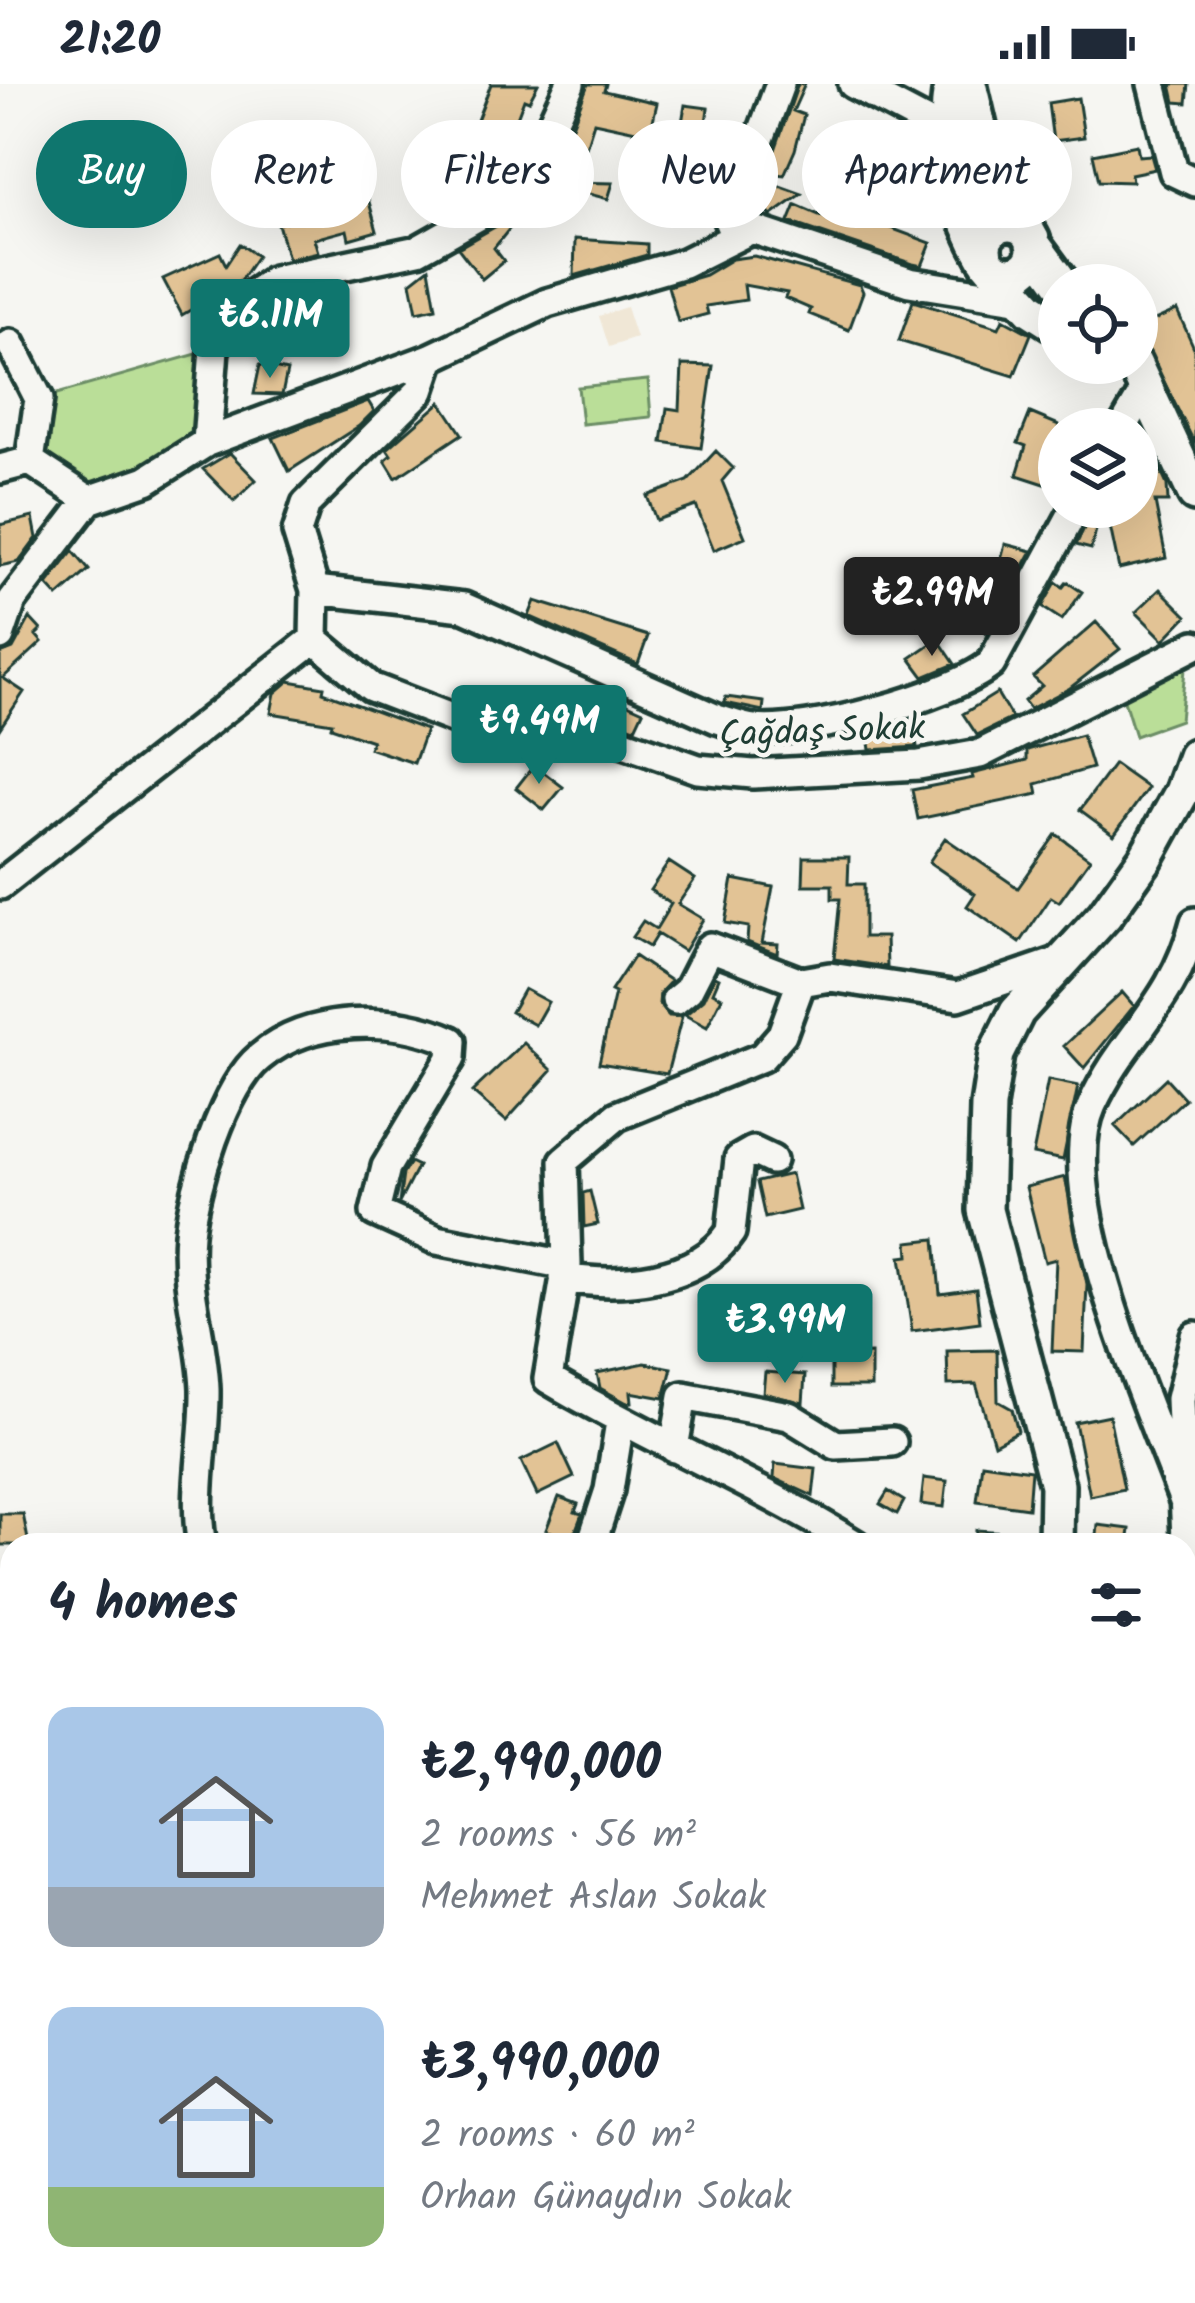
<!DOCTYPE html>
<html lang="en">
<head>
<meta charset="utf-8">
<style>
	body { margin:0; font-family:Kalam,sans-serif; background:#f2f2f3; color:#1f2937; height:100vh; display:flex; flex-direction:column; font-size:45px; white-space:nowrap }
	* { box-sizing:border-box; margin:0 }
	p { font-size:39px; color:#747a83 }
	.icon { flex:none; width:66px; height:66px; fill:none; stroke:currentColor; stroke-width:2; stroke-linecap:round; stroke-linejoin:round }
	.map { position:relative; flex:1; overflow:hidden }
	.panel { position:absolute; left:0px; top:1449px; width:1197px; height:771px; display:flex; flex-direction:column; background:#fff; border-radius:36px 36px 0 0; box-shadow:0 12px 48px #0002 }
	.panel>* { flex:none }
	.guide { position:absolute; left:36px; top:36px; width:1125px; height:108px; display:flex; gap:24px }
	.fabs { position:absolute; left:1038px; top:180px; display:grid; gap:24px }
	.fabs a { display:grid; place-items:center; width:120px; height:120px; border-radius:50%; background:#fff; box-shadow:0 12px 48px #0002; font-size:60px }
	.price { position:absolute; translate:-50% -102px; padding:0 27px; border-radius:12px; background:#0f766e; color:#fff; font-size:39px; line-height:78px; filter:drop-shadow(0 3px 6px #0008) }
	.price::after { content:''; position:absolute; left:50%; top:72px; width:36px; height:27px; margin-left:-18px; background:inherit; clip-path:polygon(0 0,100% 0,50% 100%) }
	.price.on { background:#222; color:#fff }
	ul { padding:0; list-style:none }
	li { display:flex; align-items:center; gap:36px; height:300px; padding:0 48px }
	li span { display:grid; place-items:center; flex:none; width:336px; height:240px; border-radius:24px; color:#555 }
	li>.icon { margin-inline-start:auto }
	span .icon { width:144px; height:144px; fill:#fffc; stroke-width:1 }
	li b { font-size:51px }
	h2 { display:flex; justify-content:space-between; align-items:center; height:144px; padding:0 48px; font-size:51px }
	.tag { padding:0 42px; border-radius:54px; background:#fff; box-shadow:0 12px 48px #0002; font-size:42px; line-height:108px }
	.tag.on { background:#0f766e; color:#fff }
	.status { display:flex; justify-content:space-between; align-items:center; height:84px; padding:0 60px; background:#fff; direction:ltr }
	.status svg { height:33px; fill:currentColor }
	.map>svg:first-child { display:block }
</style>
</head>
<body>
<div class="status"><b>21:20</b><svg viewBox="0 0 49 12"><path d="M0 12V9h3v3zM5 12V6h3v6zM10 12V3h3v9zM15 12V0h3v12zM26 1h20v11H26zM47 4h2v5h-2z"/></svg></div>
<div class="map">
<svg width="1195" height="2219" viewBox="0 0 1195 2219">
	<rect width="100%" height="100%" fill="#f6f6f2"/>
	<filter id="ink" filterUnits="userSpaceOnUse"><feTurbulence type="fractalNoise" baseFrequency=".00833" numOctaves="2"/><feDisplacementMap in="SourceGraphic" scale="24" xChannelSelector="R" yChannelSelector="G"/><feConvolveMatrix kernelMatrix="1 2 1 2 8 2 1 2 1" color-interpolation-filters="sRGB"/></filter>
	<g filter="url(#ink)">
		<path fill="#f0e7d6" d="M626 223 636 254 609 263 599 232Z"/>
		<path fill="#bade98" stroke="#6c8e66" stroke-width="3" d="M214 265 207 358 89 416 41 387 39 315Z
			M648 296 651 333 582 340 578 303Z
			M1187 565 1180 636 1135 652 1119 600Z"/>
		<path fill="#e2c395" stroke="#1f3d34" stroke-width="3" d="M491 0H538L529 17 524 15 512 47 502 43 469 111 443 131 419 108 451 76 468 46 472 49Z
			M588 0H606L604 7 657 19 650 50 594 38 582 76 561 70Z
			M798 0H805L793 27 804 31 795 66 784 91 767 89Z
			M1171 0H1189L1187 19 1175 18Z
			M1078 14 1084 53 1053 57 1048 19Z
			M685 21 708 24 704 55 680 51Z
			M865 61 910 68 904 109 859 102Z
			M1137 61 1139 72 1151 71 1155 85 1131 90 1132 98 1099 97 1093 70Z
			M657 84 688 87 684 123 653 120Z
			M536 98H556L555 128H533Z
			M567 98 613 99 608 115 566 104Z
			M774 100 802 110 771 132 761 120 764 107Z
			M366 107 377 147 349 155 347 146 314 155 318 168 288 175 278 140 340 122 338 115Z
			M796 121 847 143 853 130 931 159 922 182 913 180 789 138Z
			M515 123 522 129 494 164 504 177 482 195 458 164 498 141Z
			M575 155 647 160V171L574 192Z
			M240 160 257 172 240 197 182 231 163 195 220 169 226 181Z
			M754 172 860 201 863 208 849 246 809 230 811 225 785 214 787 209 744 201 746 216 706 222 708 230 678 238 668 202 705 191 732 175Z
			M429 184 436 224 417 228 411 198Z
			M913 217 999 244 1003 235 1031 250 1014 292 899 257Z
			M333 220 339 267 311 270 300 223Z
			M1177 226 1195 266V360L1137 244Z
			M260 281 287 287 282 311 254 310Z
			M682 281 713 282 701 364 662 358 667 324 680 326Z
			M368 317 374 327 359 342 289 387 273 354Z
			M441 318 462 350 396 394 385 376 391 371 387 365Z
			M1030 329 1059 341V378L1051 402 1017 391 1026 362 1018 359Z
			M716 367 733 384 722 397 745 453 714 466 696 422 656 436 647 412 688 397Z
			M230 369 256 396 234 417 203 385Z
			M1156 377 1167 401 1168 418H1155L1166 474 1119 485 1106 423H1137V378Z
			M1094 423H1102L1091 465 1076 461Z
			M33 433 37 454 19 478 0 482V441Z
			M1005 460 1032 467 1015 498 996 493Z
			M73 467 89 486 58 513 47 501Z
			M1056 498 1063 503 1067 498 1082 508 1062 536 1042 523Z
			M1160 505 1187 532 1164 556 1136 528Z
			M992 515 1002 522 987 549 975 541Z
			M535 517 648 552 638 580 529 532Z
			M30 534 41 546 36 551 42 558 3 594 24 608 0 644V570L13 565Z
			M1096 538 1120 565 1070 604 1030 625 1024 617 1042 602 1033 593Z
			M938 555 955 580 924 593 910 574Z
			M289 597 324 603 323 608 426 646 414 679 369 664 372 657 331 643 332 639 271 629 275 609Z
			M997 609 1012 634 977 651 963 630Z
			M610 612 643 627 635 644 601 632Z
			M726 613 764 618 763 627 725 619Z
			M915 645 917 663 870 666 868 651Z
			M1082 651 1092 684 1036 700 1038 710 918 735 912 706 973 694 972 690 1027 676V666Z
			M1114 680 1148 704 1114 751 1080 726Z
			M534 681 563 703 544 726 516 704Z
			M1056 750 1090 775 1059 818 1051 813 1020 859 967 822 975 810 929 778 945 754 1018 804Z
			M804 773H849L848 800H864V853H886L887 883 834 875 840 815H832V801H803Z
			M669 778 695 795 678 820 703 835 684 867 657 850 649 863 632 853 643 837 656 845 671 820 650 806Z
			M733 795 773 803 762 859 778 860 777 870 747 858 748 843 725 839Z
			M634 872 671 897 660 909 659 920 669 932H682L667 990 599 979 615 909 611 907Z
			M715 892 719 894 713 908 722 913 707 943 685 931 704 915Z
			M524 905 548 918 535 941 511 928Z
			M1122 908 1134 922 1084 984 1064 962Z
			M524 959 552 986 506 1037 472 1008Z
			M1166 994 1185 1015 1134 1062 1115 1042Z
			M1048 996 1078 1002 1063 1076 1033 1070Z
			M410 1078 418 1082 399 1119 403 1090Z
			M791 1090 799 1126 765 1134 757 1098Z
			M1065 1093 1087 1200 1084 1268 1052 1267 1056 1175 1045 1178 1026 1103Z
			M590 1107 598 1140 584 1143 583 1109Z
			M935 1155 940 1210 976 1205 980 1238 912 1247 901 1173 909 1172 908 1158Z
			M997 1266 998 1317 1012 1325 1018 1347 994 1360 976 1300 948 1301 947 1267Z
			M871 1270V1303H831V1271Z
			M645 1279 672 1284 664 1314 631 1308 632 1318 627 1319 600 1304 597 1289Z
			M765 1288 805 1291 803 1319 763 1309Z
			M1109 1331 1124 1405 1090 1412 1075 1338Z
			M558 1359 574 1393 537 1411 521 1377Z
			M982 1379 1031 1386 1028 1424 977 1417Z
			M775 1380 816 1385 813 1412 774 1394Z
			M924 1394 947 1397 944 1423 921 1420Z
			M888 1407 904 1417 897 1430 880 1420Z
			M559 1413 578 1420 575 1428 582 1430 572 1456 546 1446Z
			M0 1430H23L29 1461H0Z
			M1098 1441 1130 1445 1128 1461H1096Z
			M976 1446 1020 1449V1461H975Z"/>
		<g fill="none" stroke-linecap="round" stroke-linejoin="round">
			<defs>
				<path id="minor" d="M853 0 946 49
					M1152 0 1174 88 1195 98
					M734 151 728 136 742 127 750 82 780 0
					M11 260 39 315 30 377
					M1122 345 1146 304
					M207 358 214 265 246 215 274 196 418 166 489 126 539 67 570 0
					M30 377 89 416
					M0 385 30 377
					M315 506 464 523 717 635C729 638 742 644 754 645 808 651 949 613 991 580L1076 423
					M0 552 12 517 89 416 147 396 207 358 431 274 547 219 684 179 752 145 909 198 1022 216
					M314 555 371 603 493 650 579 643 698 685 753 690 919 681 980 670 1195 561
					M0 801 314 555 315 506 297 448 306 420 420 307 431 274
					M1195 838C1173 922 1125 949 1092 1021 1051 1111 1153 1330 1185 1420L1195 1431
					M801 898 782 950 762 973 617 1032 564 1077 567 1181 548 1295C648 1355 757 1399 856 1461
					M801 898 830 893 958 912 1057 878
					M676 916 688 906 710 863 801 898
					M564 1194C619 1203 696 1199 731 1148L739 1075 753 1067 772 1076
					M1195 1252 1180 1315 1195 1667
					M674 1364 683 1312 789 1332 836 1361 892 1358
					M202 1461C192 1411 206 1356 205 1305 203 1253 184 1203 189 1150 193 1105 224 1002 260 973 310 931 395 931 452 957L451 974 386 1083 375 1128 437 1156 567 1181
					M591 1461 609 1406 620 1338
					M0 1577 12 1592
					M1185 1717 1195 1683
					M0 1955 12 1966
					M0 2121 12 2130
					M425 2208 442 2219
					M552 2208 554 2219
					M738 2208 781 2219
					M275 2219 294 2208
					M869 2219 883 2208
					M1016 2219 1019 2208
					M1094 2219V2215"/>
				<path id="major" d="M951 0C942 62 954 120 985 174
					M969 0 989 85 1018 141
					M984 165a25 25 0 1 1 50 0a25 25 0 1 1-50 0Z
					M1033 160 1063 201
					M995 186 1031 225 1059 243
					M1134 279 1195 410
					M1056 1461 1057 1401 985 1126 988 1022 996 970 1017 928 1105 831 1145 775 1182 708 1195 672
					M511 2208 518 2219"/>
			</defs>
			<use href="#minor" stroke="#1f3d34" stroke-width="36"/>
			<use href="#major" stroke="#1f3d34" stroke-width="42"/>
			<use href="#minor" stroke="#f6f6f2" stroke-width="27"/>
			<use href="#major" stroke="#f6f6f2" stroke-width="33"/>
		</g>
	</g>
	<g text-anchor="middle" stroke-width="9" stroke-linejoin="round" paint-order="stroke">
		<g font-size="36" fill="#1f3d34" stroke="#f6f6f2">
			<text transform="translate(822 645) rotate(-2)" y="13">Çağdaş Sokak</text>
		</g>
	</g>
</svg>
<div class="fabs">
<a><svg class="icon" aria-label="locate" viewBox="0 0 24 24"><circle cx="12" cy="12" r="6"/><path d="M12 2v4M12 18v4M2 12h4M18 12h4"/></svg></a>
<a><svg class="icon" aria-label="layers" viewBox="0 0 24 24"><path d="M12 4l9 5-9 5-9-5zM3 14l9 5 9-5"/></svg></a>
</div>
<b class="price" style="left:270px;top:297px">₺6.11M</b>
<b class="price on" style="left:932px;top:575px">₺2.99M</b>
<b class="price" style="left:539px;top:703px">₺9.49M</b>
<b class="price" style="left:785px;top:1302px">₺3.99M</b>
<div class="guide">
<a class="tag on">Buy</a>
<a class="tag">Rent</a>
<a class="tag">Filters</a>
<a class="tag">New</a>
<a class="tag">Apartment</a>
</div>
<section class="panel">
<h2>4 homes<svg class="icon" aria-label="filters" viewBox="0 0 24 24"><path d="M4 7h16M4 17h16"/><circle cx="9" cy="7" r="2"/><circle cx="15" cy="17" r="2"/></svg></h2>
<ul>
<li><span style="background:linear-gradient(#a9c7e8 75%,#9aa5b1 0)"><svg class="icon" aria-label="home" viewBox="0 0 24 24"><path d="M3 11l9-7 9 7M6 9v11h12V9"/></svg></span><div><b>₺2,990,000</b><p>2 rooms · 56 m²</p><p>Mehmet Aslan Sokak</p></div></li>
<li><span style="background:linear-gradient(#a9c7e8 75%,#8fb573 0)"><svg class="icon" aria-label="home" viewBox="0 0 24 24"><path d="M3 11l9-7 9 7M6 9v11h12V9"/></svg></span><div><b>₺3,990,000</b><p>2 rooms · 60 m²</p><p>Orhan Günaydın Sokak</p></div></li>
</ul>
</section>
</div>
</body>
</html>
